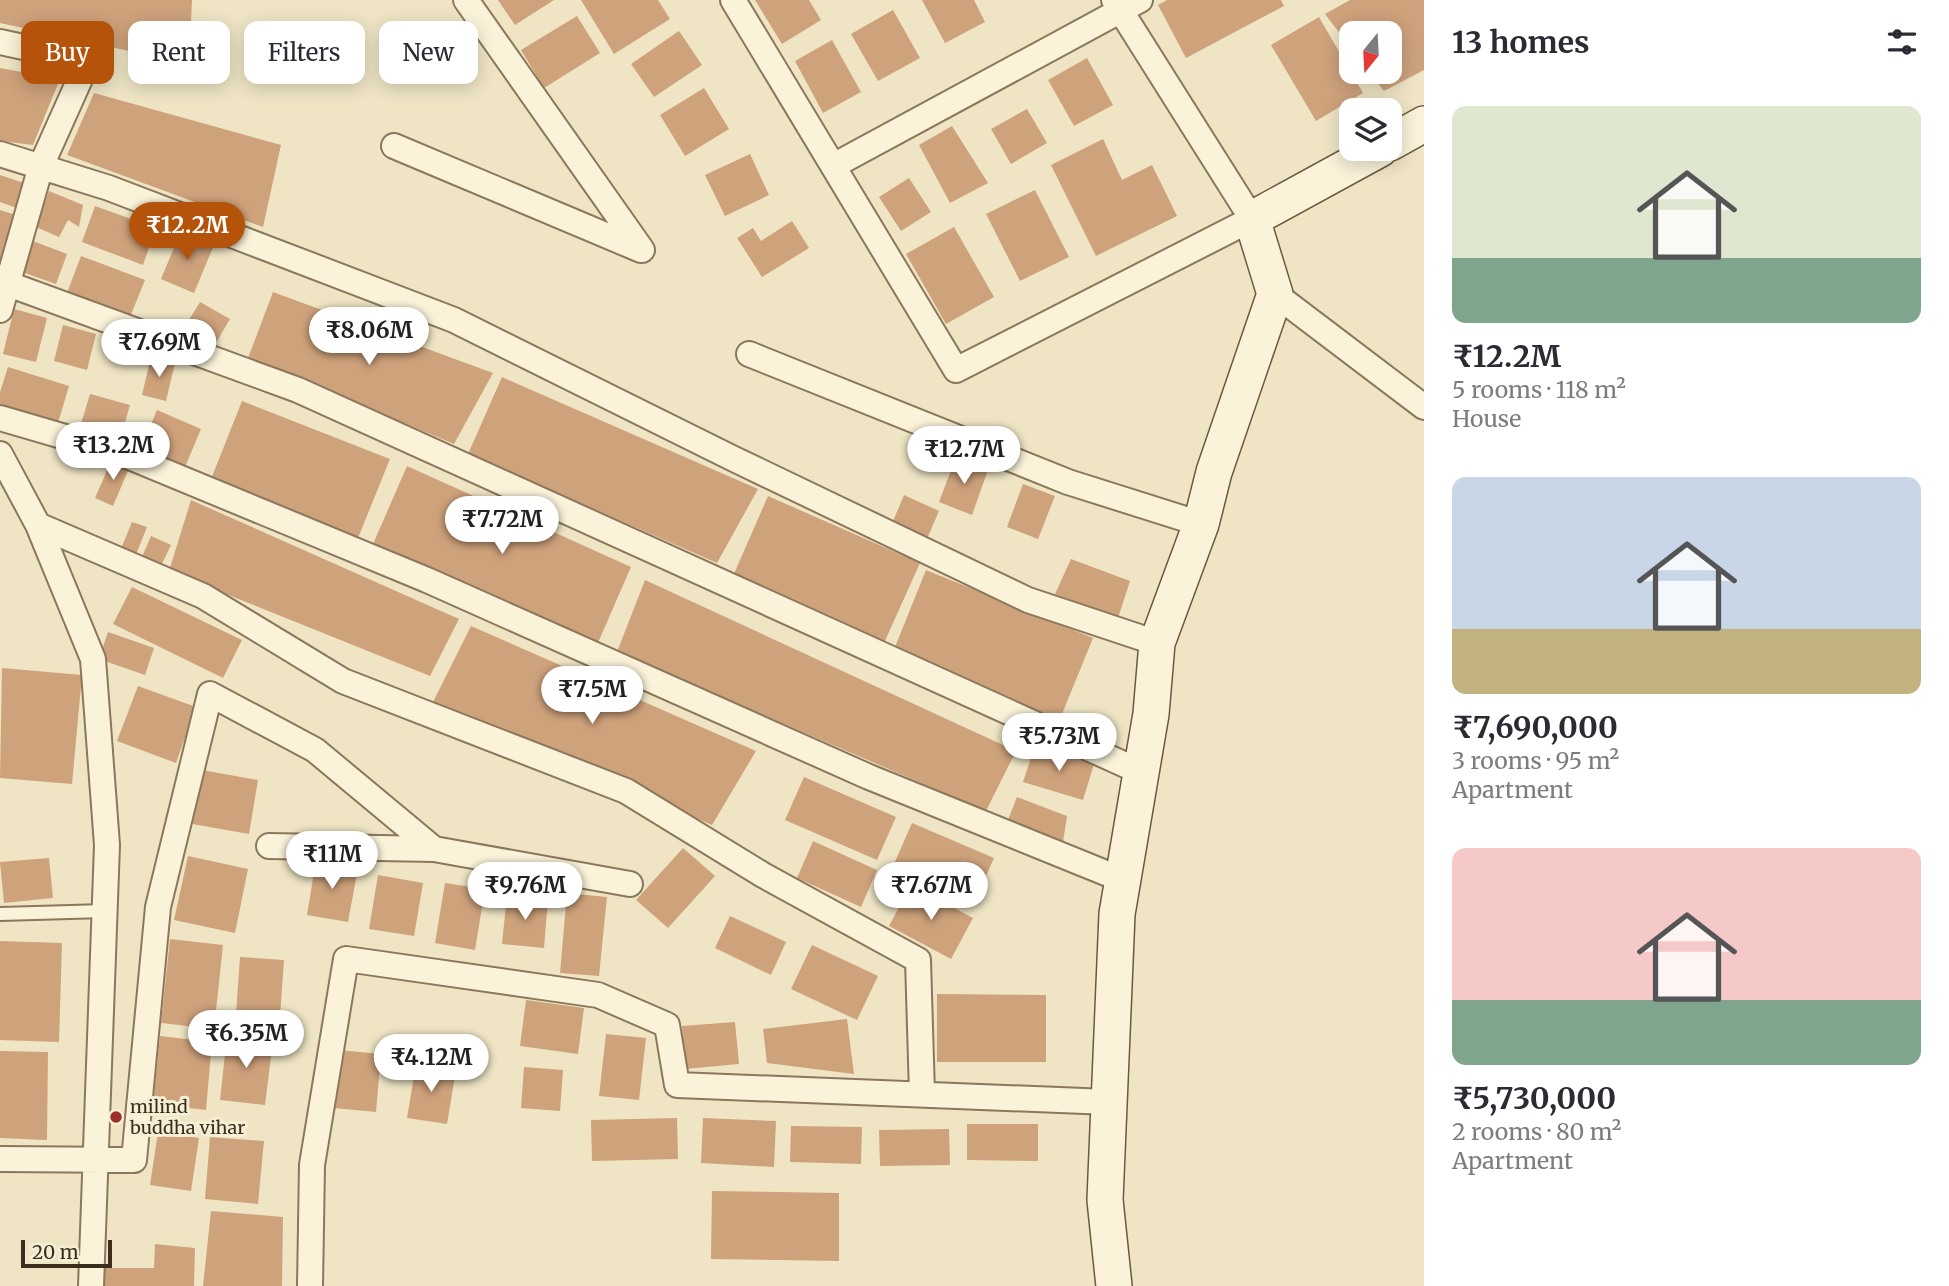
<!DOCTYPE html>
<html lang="en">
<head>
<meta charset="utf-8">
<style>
	body { margin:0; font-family:Merriweather,serif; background:#f7f7f7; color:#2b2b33; height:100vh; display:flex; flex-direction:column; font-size:26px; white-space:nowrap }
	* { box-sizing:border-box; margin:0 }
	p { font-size:23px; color:#7c7c81 }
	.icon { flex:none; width:38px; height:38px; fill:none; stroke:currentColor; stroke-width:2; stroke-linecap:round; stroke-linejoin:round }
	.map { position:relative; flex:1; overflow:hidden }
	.sheet { display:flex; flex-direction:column; background:#fff; width:525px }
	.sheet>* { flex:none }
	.guide { position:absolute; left:21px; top:21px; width:665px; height:63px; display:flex; gap:14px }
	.needle { width:46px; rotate:198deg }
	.controls { position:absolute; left:1339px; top:21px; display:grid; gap:14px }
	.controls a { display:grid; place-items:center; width:63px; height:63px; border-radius:14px; background:#fff; box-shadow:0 4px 18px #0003; font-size:35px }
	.scale { position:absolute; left:21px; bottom:18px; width:91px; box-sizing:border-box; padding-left:7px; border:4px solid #3b2e1f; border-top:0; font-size:19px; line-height:24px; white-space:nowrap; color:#3b2e1f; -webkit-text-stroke:5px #f6efd5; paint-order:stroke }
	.price { position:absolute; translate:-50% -60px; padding:0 16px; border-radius:24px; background:#fff; color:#222; font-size:23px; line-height:46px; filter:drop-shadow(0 2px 4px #0008) }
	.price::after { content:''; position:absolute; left:50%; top:42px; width:21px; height:16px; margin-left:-10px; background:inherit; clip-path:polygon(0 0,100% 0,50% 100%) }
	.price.current { background:#b45309; color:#fff }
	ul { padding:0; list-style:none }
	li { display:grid; align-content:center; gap:14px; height:371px; padding:0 28px }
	li span { display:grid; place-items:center; height:217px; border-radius:14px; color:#555 }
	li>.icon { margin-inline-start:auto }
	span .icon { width:126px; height:126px; fill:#fffc; stroke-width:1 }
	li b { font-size:30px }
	h2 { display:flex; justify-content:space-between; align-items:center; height:84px; padding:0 28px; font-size:30px }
	.tag { padding:0 24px; border-radius:14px; background:#fff; box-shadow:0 4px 18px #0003; font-size:24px; line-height:63px }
	.tag.current { background:#b45309; color:#fff }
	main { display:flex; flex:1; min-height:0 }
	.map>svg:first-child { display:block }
</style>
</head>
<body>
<main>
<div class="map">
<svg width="1424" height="1286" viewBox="0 0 1424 1286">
	<rect width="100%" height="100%" fill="#efe5c5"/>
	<path fill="#cea27b" d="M0 0H192L189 64 0 23Z
		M498 0H554L515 25Z
		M581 0H658L670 19 614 54Z
		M755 0H809L821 20 782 44Z
		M922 0H974L985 22 945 43Z
		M1167 0H1281L1284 6 1186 58 1158 5Z
		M1350 0H1424V70L1384 91 1369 72H1390V33H1351V48L1325 14Z
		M893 10 920 58 878 81 851 34Z
		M577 16 600 53 544 88 521 50Z
		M1319 17 1363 93 1316 121 1271 45Z
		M679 31 702 65 654 97 631 64Z
		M832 40 861 92 823 113 795 61Z
		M1087 58 1113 105 1074 126 1048 80Z
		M0 68 60 79 33 145 0 141Z
		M704 88 729 129 685 156 660 115Z
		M94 93 281 145 263 227 67 155Z
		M1027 109 1047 143 1011 164 991 129Z
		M952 126 988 183 950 203 919 145Z
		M1103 139 1122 180 1152 165 1177 216 1096 256 1051 165Z
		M750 154 769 195 725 216 705 175Z
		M0 175 30 185 22 210 0 202Z
		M909 178 931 212 901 231 879 197Z
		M1035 190 1069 257 1020 281 986 214Z
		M49 191 83 205 79 227 68 220 59 237 36 227Z
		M95 206 156 228 143 265 82 242Z
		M0 210 16 215 1 262H0Z
		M792 221 809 248 762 277 737 238 753 228 761 241Z
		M954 227 994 297 946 324 906 254Z
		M181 231 214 245 194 293 161 279Z
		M33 241 67 254 56 284 22 272Z
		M81 256 145 280 130 317 67 293Z
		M273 292 493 373 454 444 248 358Z
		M200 302 230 319 213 348 182 331Z
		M14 309 47 318 36 362 3 354Z
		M63 325 96 334 87 370 54 361Z
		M151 357 175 363 166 401 142 395Z
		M8 367 69 386 58 423 0 405V392Z
		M502 377 758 489 717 563 468 454Z
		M90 394 130 405 120 439 80 427Z
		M242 401 390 459 358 538 211 479Z
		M157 410 201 429 185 467 141 448Z
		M956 457 988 470 972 515 939 502Z
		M112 459 130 466 113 506 95 498Z
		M407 466 631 567 597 645 373 544Z
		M1023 484 1055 496 1038 539 1007 527Z
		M904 495 939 511 926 541 891 526Z
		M768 496 920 563 884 643 733 576Z
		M191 500 459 619 430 676 169 571Z
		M132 522 147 527 135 557 120 551Z
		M151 536 171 545 158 572 139 564Z
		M1071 559 1130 581 1118 618 1055 594Z
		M926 570 1093 638 1060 719 893 652Z
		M645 580 1016 751 986 811 617 652Z
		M132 587 242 640 223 678 113 624Z
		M471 626 756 751 712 825 432 704Z
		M108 632 154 648 145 675 99 659Z
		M2 668 82 675 72 784 0 778Z
		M138 686 196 707 176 763 117 741Z
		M1035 745 1094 764 1083 800 1023 782Z
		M202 770 258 780 249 834 192 824Z
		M804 777 896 817 877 860 785 820Z
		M1017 797 1067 816 1063 842 1008 820Z
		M912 823 994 858 976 899 894 864Z
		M813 841 877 870 861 907 797 878Z
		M683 848 715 876 668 928 636 900Z
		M188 856 248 869 235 933 174 920Z
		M49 858 53 898 4 903 0 862Z
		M316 860 358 868 348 922 307 915Z
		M378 875 423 883 414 936 369 929Z
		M445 883 485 889 475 950 435 943Z
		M911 885 973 918 951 959 889 926Z
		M567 893 607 897 599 976 560 973Z
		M507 895 548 899 544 948 502 944Z
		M730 916 786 942 771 975 715 948Z
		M170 939 223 945 214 1029 161 1023Z
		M0 941 62 943 59 1042 0 1040Z
		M812 945 878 976 857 1020 791 989Z
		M240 957 284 960 280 1017 236 1014Z
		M937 994 1046 995V1062H937Z
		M526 1000 584 1008 578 1054 520 1046Z
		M847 1019 854 1074 767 1063 763 1029Z
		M735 1022 739 1064 685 1069 682 1026Z
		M606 1034 646 1038 639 1100 599 1096Z
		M160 1036 212 1042 206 1110 153 1104Z
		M227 1036 273 1041 265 1105 220 1100Z
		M339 1050 381 1054 376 1112 334 1108Z
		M0 1051 48 1052 47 1140 0 1138Z
		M416 1064 456 1070 447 1124 407 1118Z
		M524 1067 563 1070 560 1111 521 1108Z
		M677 1118 678 1159 592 1161 591 1120Z
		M703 1118 776 1121 774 1167 701 1163Z
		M967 1124H1038V1161L967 1160Z
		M791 1126 862 1127 861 1164 790 1162Z
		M949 1129 950 1165 880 1166 879 1130Z
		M158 1132 199 1138 191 1191 150 1185Z
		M210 1137 264 1141 258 1204 205 1199Z
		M712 1191 839 1193V1261L711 1259Z
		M211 1211 283 1217 282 1286H203Z
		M155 1244 195 1248 194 1286H98V1268H154Z"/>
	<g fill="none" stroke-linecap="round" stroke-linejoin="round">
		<defs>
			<path id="lane" d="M0 914 105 911"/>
			<path id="street" d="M466 0 642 250
				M733 0 956 370 1252 219 1114 0
				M0 42 88 61 41 166 0 310
				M394 146 641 250
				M0 154 109 188 454 320 734 459 1028 600 1157 643
				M833 166 1140 0
				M0 281 298 390 1141 772
				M1275 294 1424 407
				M749 354 1068 482 1201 524
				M0 418 120 453 427 580 869 777 1123 880
				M0 454 38 525 93 659 107 845 91 1286
				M38 525 203 596 343 681 626 791 763 875 918 960 922 1094
				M269 846 434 849 630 884
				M0 1159 134 1160 158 907 210 694 315 750 434 849
				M310 1286 312 1165 346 959 598 995 667 1025 677 1085 1109 1102"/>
			<path id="secondary" d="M1390 143 1424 124
				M1114 1286 1105 1200 1117 914 1151 714 1157 643 1201 524 1214 472 1275 294 1252 219 1380 149"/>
		</defs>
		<use href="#lane" stroke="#8b775b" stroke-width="16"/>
		<use href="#street" stroke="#8b775b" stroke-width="28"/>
		<use href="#secondary" stroke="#6d583e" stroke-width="38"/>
		<use href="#lane" stroke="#faf2d9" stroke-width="12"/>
		<use href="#street" stroke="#faf2d9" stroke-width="24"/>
		<use href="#secondary" stroke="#faf2d9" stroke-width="35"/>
	</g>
	<circle fill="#9b2f2a" stroke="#f6efd5" stroke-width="2.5" cx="116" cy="1117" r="7"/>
	<g text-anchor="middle" stroke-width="6" stroke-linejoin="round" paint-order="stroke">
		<g font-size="18" fill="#3b2e1f" stroke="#f6efd5" text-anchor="start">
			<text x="130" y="1113">milind<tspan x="130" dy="21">buddha vihar</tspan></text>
		</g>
	</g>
</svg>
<div class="controls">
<a><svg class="needle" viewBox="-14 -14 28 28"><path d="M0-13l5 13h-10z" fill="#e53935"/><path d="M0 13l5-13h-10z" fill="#7c7c81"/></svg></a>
<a><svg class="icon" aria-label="layers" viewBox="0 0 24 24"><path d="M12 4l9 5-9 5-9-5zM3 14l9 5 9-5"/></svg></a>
</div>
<div class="scale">20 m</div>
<b class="price current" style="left:187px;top:262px">₹12.2M</b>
<b class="price" style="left:369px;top:367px">₹8.06M</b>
<b class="price" style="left:159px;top:379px">₹7.69M</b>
<b class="price" style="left:113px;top:482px">₹13.2M</b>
<b class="price" style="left:964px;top:486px">₹12.7M</b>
<b class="price" style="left:502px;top:556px">₹7.72M</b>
<b class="price" style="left:592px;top:726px">₹7.5M</b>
<b class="price" style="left:1059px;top:773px">₹5.73M</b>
<b class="price" style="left:332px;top:891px">₹11M</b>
<b class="price" style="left:525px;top:922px">₹9.76M</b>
<b class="price" style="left:931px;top:922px">₹7.67M</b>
<b class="price" style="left:246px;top:1070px">₹6.35M</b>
<b class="price" style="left:431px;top:1094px">₹4.12M</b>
<div class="guide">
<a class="tag current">Buy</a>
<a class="tag">Rent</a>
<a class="tag">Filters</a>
<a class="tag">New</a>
</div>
</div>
<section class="sheet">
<h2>13 homes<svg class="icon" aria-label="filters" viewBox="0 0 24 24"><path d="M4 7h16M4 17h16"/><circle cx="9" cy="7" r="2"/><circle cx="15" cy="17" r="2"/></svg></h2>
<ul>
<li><span style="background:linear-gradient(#dfe7d0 70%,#7fa58c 0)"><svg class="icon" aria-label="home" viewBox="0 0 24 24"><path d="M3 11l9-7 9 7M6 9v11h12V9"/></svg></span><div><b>₹12.2M</b><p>5 rooms · 118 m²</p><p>House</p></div></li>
<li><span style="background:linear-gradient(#c9d6e8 70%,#c2b280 0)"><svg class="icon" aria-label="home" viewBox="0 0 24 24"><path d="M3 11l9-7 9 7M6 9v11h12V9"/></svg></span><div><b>₹7,690,000</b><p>3 rooms · 95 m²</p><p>Apartment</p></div></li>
<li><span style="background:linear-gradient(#f6c9c9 70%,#7fa58c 0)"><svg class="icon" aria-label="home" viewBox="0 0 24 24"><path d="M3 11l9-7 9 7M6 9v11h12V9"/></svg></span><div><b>₹5,730,000</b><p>2 rooms · 80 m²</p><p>Apartment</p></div></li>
</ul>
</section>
</main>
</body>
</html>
